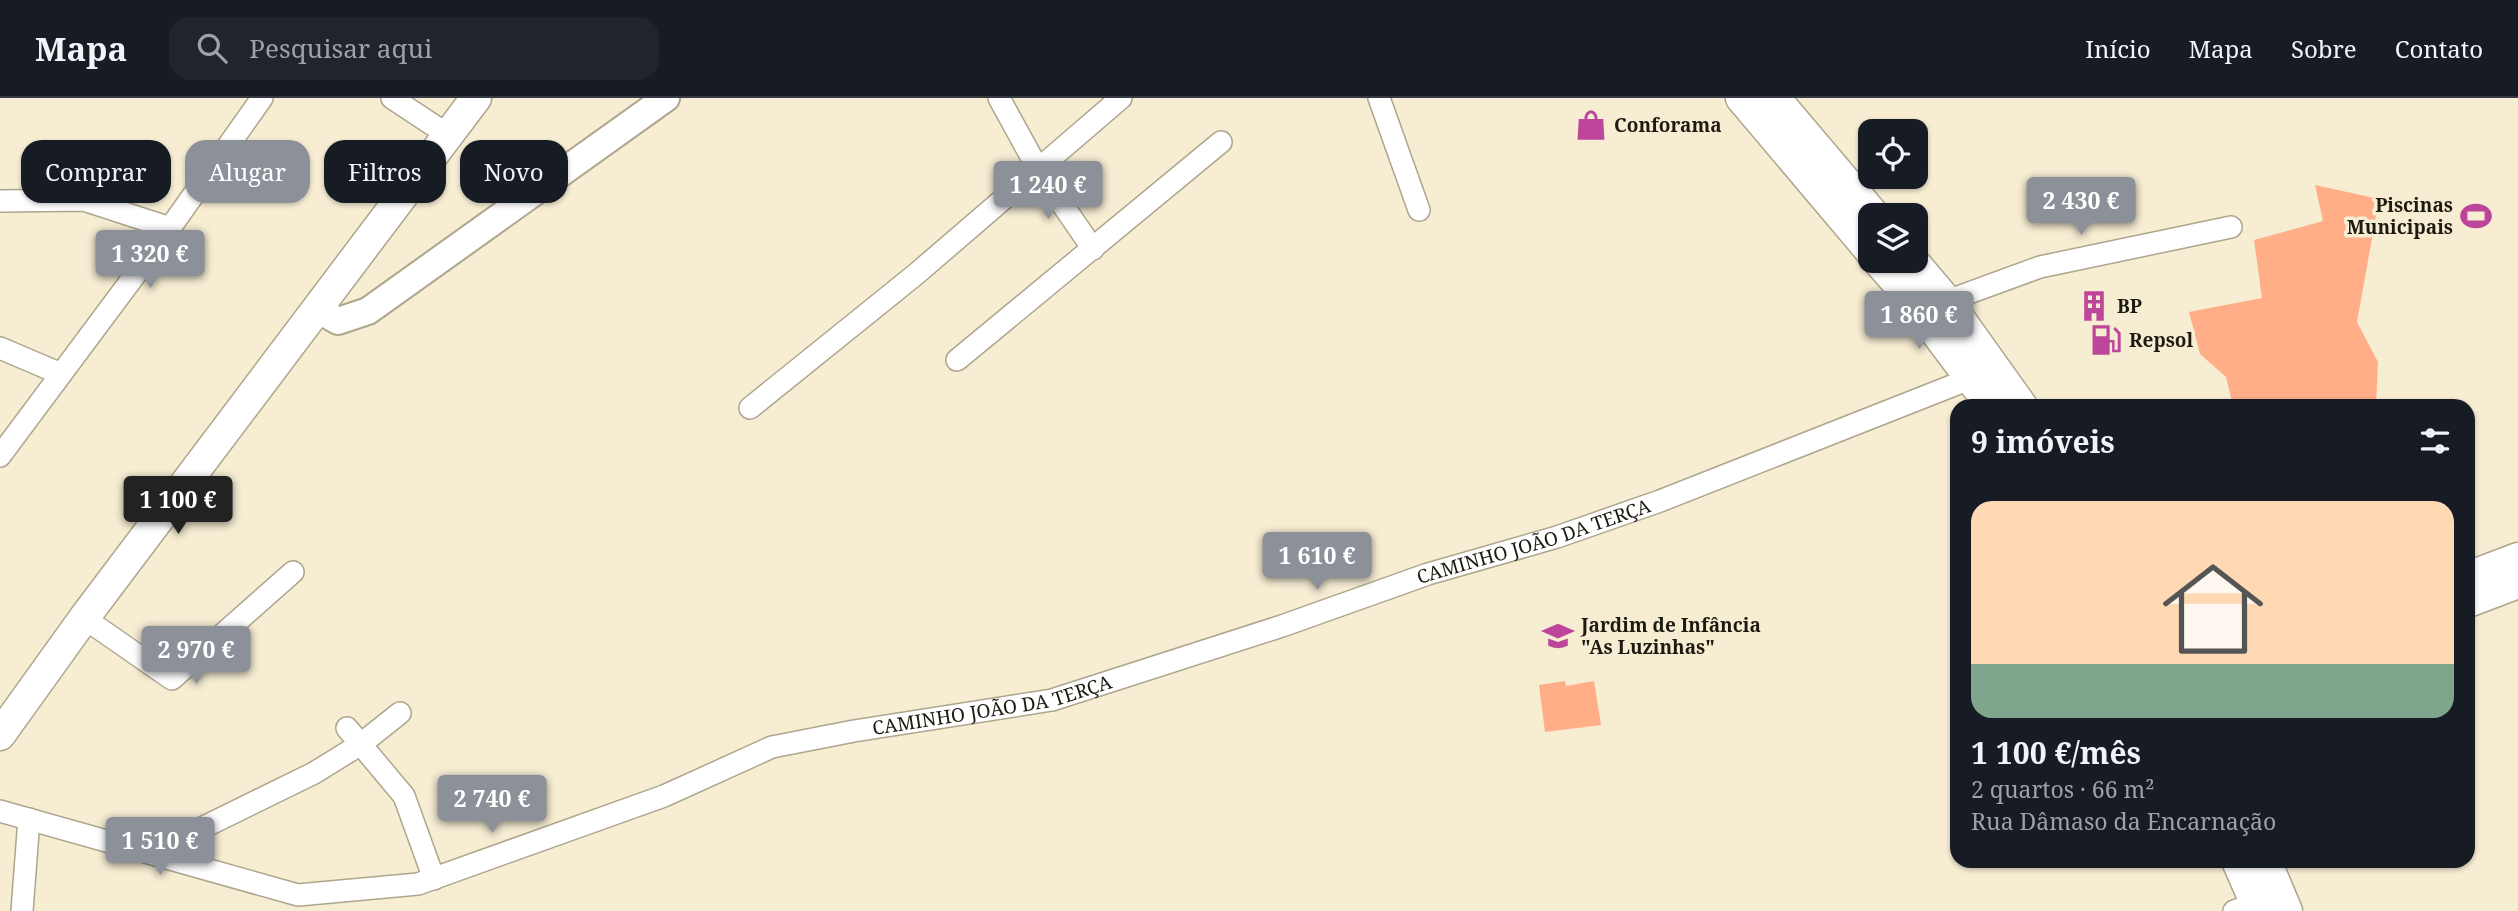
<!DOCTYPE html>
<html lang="pt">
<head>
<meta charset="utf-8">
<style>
	body { margin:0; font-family:"Noto Serif",serif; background:#20242c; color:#f1f3f6; height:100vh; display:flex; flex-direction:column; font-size:26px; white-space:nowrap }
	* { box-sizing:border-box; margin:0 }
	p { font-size:23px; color:#9ea1a6 }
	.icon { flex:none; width:38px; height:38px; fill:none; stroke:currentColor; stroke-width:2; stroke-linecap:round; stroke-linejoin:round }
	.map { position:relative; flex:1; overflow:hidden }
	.sheet { position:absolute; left:1950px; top:301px; width:525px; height:469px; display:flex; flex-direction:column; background:#171b24; border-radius:21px; box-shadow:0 2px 5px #0004 }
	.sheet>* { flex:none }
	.guide { position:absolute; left:21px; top:42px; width:665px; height:63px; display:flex; gap:14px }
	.tools { position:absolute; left:1858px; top:21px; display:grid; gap:14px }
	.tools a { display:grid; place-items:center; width:70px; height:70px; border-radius:14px; background:#171b24; box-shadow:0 2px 5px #0004; font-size:35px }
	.price { position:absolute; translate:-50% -60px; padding:0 16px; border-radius:7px; background:#8c9099; color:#fff; font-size:23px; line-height:46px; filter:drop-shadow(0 2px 4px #0008) }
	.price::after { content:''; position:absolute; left:50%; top:42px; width:21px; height:16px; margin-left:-10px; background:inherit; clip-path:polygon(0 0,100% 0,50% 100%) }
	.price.selected { background:#222; color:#fff }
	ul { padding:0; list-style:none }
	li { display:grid; align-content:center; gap:14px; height:371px; padding:0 21px }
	li span { display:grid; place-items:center; height:217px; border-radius:21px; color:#555 }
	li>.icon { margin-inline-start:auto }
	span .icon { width:126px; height:126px; fill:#fffc; stroke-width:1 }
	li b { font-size:30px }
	h2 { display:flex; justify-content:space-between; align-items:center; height:84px; padding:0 21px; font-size:30px }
	.chip { padding:0 24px; border-radius:21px; background:#171b24; box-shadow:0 2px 5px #0004; font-size:24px; line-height:63px }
	.chip.selected { background:#8c9099; color:#fff }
	header { display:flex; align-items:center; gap:42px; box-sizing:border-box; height:98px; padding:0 35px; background:#171b24; border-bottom:2px solid #363941 }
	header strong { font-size:33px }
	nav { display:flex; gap:38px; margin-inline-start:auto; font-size:24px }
	.search { width:490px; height:63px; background:#20242c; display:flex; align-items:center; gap:18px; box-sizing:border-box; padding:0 24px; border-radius:21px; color:#9ea1a6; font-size:26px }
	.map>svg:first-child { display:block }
</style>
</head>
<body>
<header>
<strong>Mapa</strong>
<div class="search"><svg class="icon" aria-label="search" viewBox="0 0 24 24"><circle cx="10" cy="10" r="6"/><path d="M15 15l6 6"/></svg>Pesquisar aqui</div>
<nav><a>Início</a><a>Mapa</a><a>Sobre</a><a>Contato</a></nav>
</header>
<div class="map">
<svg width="2518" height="813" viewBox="0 0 2518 813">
	<rect width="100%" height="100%" fill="#f6edd3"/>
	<path fill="#ffae88" d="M2315 87 2379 101 2357 224 2378 264 2376 308H2233L2226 279 2200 256 2189 214 2262 200 2254 142 2323 123Z
		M1565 583 1566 588 1594 583 1601 627 1545 634 1539 587Z"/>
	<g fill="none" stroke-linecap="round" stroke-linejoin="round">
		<defs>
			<g id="minor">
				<path d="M392 0 448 37"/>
				<path d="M999 0 1038 71 1093 151"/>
				<path d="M1379 0 1419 112"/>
				<path d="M0 103 84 102 170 130"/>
				<path d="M1947 203 2040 169 2231 129"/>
				<path d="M0 250 61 276"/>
				<path d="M957 262 1221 44"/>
				<path d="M750 310 915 177 1121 0"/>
				<path d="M0 358 170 130 262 0"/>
				<path d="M84 520 172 581 293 474"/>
				<path d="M347 630 404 698 434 781"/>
				<path id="s1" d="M0 713 298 797 418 786 664 698 772 649 854 633 1052 602 1282 528 1428 476 1557 439 1660 403 1972 280"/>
				<path d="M151 755 314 675 361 646 400 615"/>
				<path d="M22 813 29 721"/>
				<path d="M2234 813 2256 805"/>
			</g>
			<path id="tertiary" d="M317 211 338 223 368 213 666 0"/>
			<path id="secondary" d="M1741 0 1871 154
				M1775 0 1874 117
				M1878 163 1907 196 1991 308
				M1913 163 1947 203 2022 308
				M2468 479 2518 460
				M2468 504 2518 485
				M0 637 84 520 476 0
				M2237 763 2259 813
				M2266 763 2287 813"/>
		</defs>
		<use href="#minor" stroke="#aea58d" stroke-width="24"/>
		<use href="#tertiary" stroke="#aea58d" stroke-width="30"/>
		<use href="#secondary" stroke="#aea58d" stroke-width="33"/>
		<use href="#minor" stroke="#fff" stroke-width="21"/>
		<use href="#tertiary" stroke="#fff" stroke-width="26"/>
		<use href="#secondary" stroke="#fff" stroke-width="30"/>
	</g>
	<defs>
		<symbol id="shop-bare" viewBox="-9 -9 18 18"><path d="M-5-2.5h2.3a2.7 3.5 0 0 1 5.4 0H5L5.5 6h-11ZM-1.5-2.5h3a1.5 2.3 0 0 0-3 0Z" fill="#bd469b" stroke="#f6edd3" stroke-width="2.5" paint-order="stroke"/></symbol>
		<symbol id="stadium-bare" viewBox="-9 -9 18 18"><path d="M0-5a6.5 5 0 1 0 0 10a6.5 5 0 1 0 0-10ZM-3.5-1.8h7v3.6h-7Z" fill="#bd469b" stroke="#f6edd3" stroke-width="2.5" paint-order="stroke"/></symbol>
		<symbol id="building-bare" viewBox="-9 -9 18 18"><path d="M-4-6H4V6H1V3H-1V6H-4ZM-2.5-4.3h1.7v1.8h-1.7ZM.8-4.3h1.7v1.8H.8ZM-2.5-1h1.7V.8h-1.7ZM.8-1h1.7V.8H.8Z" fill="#bd469b" stroke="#f6edd3" stroke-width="2.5" paint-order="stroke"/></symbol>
		<symbol id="fuel-bare" viewBox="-9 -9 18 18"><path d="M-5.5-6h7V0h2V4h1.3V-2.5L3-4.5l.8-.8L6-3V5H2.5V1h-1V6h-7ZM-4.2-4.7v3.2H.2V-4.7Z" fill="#bd469b" stroke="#f6edd3" stroke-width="2.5" paint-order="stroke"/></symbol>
		<symbol id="school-bare" viewBox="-9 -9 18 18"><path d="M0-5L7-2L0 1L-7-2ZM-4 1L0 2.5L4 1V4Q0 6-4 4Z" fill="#bd469b" stroke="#f6edd3" stroke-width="2.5" paint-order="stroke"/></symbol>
	</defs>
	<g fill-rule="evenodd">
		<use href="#shop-bare" x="1569" y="5" width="44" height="44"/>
		<use href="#stadium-bare" x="2454" y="96" width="44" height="44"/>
		<use href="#building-bare" x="2072" y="186" width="44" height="44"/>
		<use href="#fuel-bare" x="2084" y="220" width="44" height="44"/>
		<use href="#school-bare" x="1536" y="516" width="44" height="44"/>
	</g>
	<g text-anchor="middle" stroke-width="7" stroke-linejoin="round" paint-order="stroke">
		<g font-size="19" font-weight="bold" fill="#1d1a11" stroke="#f6edd3" text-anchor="start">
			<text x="1614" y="34">Conforama</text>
			<text x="2453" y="114" text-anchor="end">Piscinas<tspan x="2453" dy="22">Municipais</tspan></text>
			<text x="2117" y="215">BP</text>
			<text x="2129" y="249">Repsol</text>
			<text x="1581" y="534">Jardim de Infância<tspan x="1581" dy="22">"As Luzinhas"</tspan></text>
		</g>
		<g font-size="19" fill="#1d1a11" stroke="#f6edd3">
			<text dy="7" stroke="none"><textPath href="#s1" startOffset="1601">CAMINHO JOÃO DA TERÇA</textPath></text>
			<text dy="7" stroke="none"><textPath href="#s1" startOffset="1034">CAMINHO JOÃO DA TERÇA</textPath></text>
		</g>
	</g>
</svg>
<div class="tools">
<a><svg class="icon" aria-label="locate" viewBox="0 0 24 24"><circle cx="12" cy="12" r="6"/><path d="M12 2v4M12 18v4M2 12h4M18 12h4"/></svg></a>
<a><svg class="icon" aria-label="layers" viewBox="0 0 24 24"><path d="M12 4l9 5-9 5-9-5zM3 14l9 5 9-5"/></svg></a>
</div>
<b class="price" style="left:1048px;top:123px">1 240 €</b>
<b class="price" style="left:2081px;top:139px">2 430 €</b>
<b class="price" style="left:150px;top:192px">1 320 €</b>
<b class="price" style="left:1919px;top:253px">1 860 €</b>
<b class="price selected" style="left:178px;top:438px">1 100 €</b>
<b class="price" style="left:1317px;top:494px">1 610 €</b>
<b class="price" style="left:196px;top:588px">2 970 €</b>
<b class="price" style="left:492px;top:737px">2 740 €</b>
<b class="price" style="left:160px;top:779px">1 510 €</b>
<div class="guide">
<a class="chip">Comprar</a>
<a class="chip selected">Alugar</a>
<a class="chip">Filtros</a>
<a class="chip">Novo</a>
</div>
<section class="sheet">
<h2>9 imóveis<svg class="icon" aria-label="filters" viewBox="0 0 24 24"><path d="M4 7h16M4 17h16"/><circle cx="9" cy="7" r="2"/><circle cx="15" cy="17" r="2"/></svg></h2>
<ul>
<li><span style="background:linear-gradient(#ffd9b3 75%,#7fa58c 0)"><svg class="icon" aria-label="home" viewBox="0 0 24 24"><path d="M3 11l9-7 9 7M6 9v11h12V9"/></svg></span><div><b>1 100 €/mês</b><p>2 quartos · 66 m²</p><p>Rua Dâmaso da Encarnação</p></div></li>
</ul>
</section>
</div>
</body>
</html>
